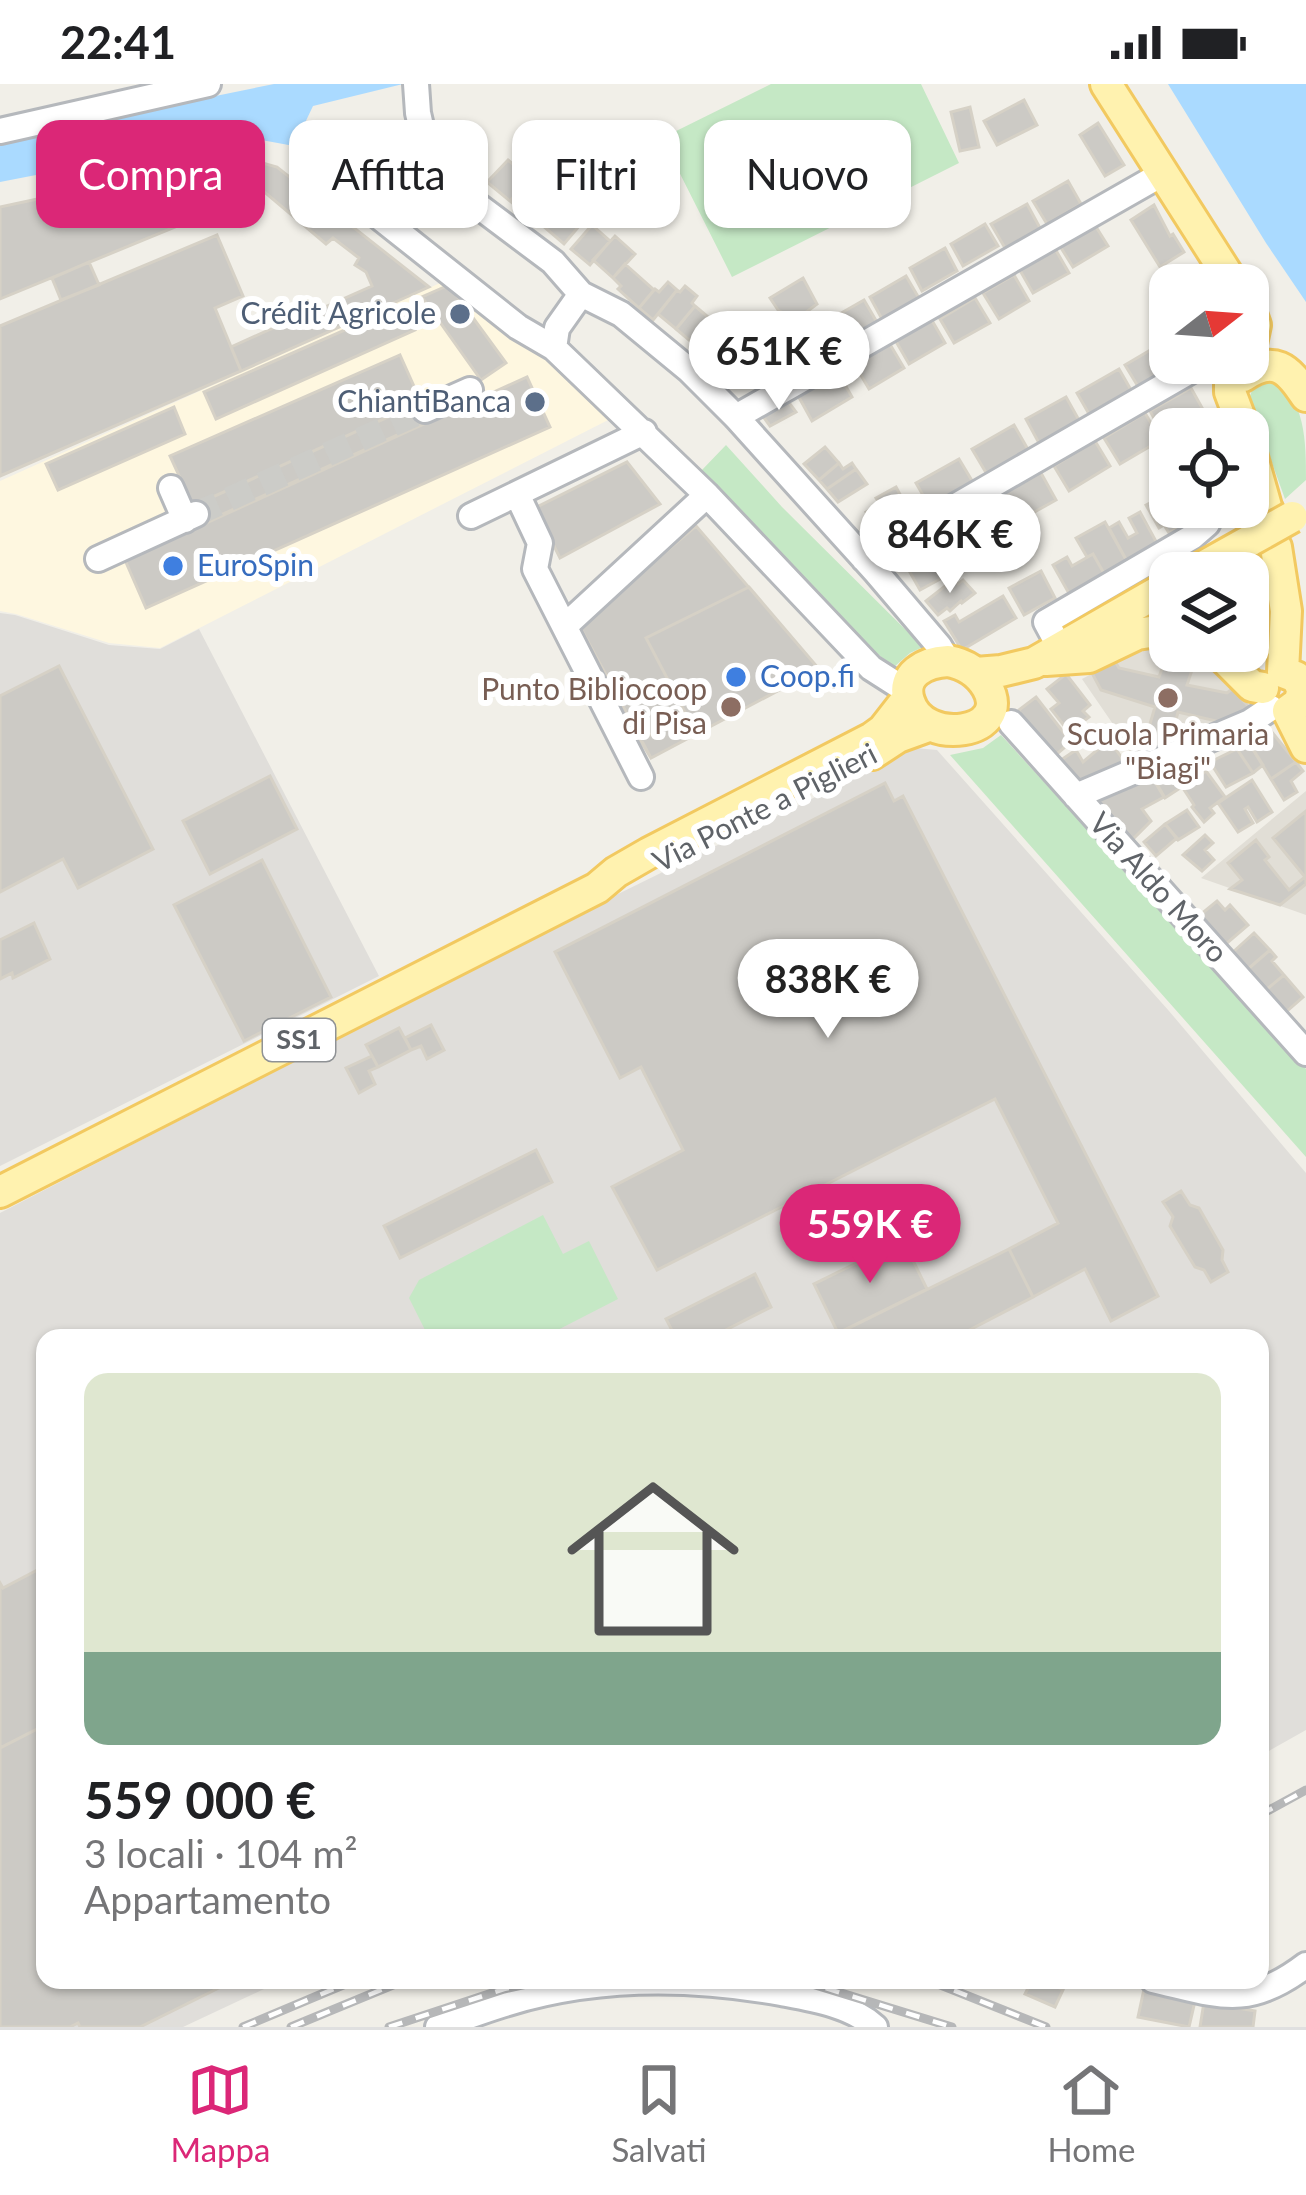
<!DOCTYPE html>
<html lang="it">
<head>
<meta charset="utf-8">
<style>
	body { margin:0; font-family:Lato,sans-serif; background:#f2f2f2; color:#202124; height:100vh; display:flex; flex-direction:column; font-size:45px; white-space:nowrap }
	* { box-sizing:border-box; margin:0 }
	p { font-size:39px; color:#757577 }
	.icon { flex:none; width:66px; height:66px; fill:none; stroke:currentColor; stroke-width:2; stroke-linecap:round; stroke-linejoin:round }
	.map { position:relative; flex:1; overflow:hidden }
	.sheet { position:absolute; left:36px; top:1245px; width:1233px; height:660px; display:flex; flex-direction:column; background:#fff; border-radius:24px; box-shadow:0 3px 9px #0004 }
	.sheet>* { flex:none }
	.guide { position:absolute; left:36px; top:36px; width:1236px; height:108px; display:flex; gap:24px }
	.needle { width:78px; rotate:73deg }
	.controls { position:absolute; left:1149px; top:180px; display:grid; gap:24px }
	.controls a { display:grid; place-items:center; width:120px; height:120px; border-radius:24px; background:#fff; box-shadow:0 3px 9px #0004; font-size:60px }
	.price { position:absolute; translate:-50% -102px; padding:0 27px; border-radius:42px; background:#fff; color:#222; font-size:39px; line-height:78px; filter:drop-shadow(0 3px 6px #0008) }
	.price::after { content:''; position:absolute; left:50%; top:72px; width:36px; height:27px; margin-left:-18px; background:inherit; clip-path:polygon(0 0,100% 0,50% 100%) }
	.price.active { background:#db2777; color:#fff }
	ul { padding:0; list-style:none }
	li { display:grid; align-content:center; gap:24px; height:636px; padding:0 48px }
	li span { display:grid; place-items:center; height:372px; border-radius:24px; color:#555 }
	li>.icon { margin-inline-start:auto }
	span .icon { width:216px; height:216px; fill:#fffc; stroke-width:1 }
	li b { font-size:51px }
	.chip { padding:0 42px; border-radius:24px; background:#fff; box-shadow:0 3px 9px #0004; font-size:42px; line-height:108px }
	.chip.active { background:#db2777; color:#fff }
	.status { display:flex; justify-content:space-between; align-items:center; height:84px; padding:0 60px; background:#fff; direction:ltr }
	.status svg { height:33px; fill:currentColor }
	.tab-bar { display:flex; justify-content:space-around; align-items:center; height:168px; border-top:3px solid #e0e0e0; background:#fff; font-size:33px; color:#757577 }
	.tab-bar a { display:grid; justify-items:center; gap:6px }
	.tab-bar .active { color:#db2777 }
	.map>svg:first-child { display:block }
</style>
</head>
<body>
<div class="status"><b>22:41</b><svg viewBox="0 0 49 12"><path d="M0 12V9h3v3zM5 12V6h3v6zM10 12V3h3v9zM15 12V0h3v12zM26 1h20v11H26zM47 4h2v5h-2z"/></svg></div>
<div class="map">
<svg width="1306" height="1943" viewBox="0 0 1306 1943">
	<rect width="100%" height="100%" fill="#f1efe8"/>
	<path fill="#fef7e0" d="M449 195 616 332 160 564 109 559 16 530 0 527V397Z"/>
	<path fill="#e0deda" d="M0 529 15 531 109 561 160 565 199 545 379 892 0 1082Z
		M915 664 937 666 1169 927 1306 1089V1646L1260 1672V1254H45V1896H283L183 1943H0V1129L614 812Z"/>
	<path fill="#e1ded6" d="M1170 557V567H1195L1249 623 1240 632 1139 678 1082 595 1142 563Z
		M1306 707V831L1201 794Z"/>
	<path fill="#c5e8c5" d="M771 0H921L959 79 732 193 662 54Z
		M1271 294C1306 313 1306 359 1306 396L1285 415 1249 315 1254 300Z
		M726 361 782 423 923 563 910 569 894 583 860 556 701 387Z
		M1243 479 1248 487 1264 480 1269 511 1267 571 1256 578 1248 576 1239 567H1248V489H1225Z
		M1001 651 1306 985V1073L950 671 983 664Z
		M543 1131 563 1170 589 1157 618 1215 542 1254H429L409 1214 419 1196Z"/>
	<path fill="#aadaff" d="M274 0H403L313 22 294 62 256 55 211 57 0 98V56Z
		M1168 0H1306V218L1266 159Z"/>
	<path fill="#cccac5" stroke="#d6d1c6" stroke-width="3" d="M1024 16 1037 41 997 61 984 37Z
		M970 23 979 63 960 67 951 28Z
		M1098 39 1124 81 1105 92 1080 51Z
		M508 76 530 95 510 117 487 98Z
		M240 77 259 78 277 83 429 203 241 287 231 263 273 244 268 233 276 230 282 242 372 202 366 188 355 181 359 174 333 154 326 160 261 105 242 109 239 101 227 103 229 107 188 112 177 85Z
		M177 85 197 134 0 215V123Z
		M530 95 544 107 524 129 510 117Z
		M1068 97 1081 120 1047 140 1033 117Z
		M544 107 559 121 542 141 526 127Z
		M1027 120 1040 144 1005 164 991 140Z
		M559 121 581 140 564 160 542 141Z
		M1154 121 1170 152 1173 150 1184 168 1160 183 1131 136Z
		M1093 138 1108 162 1073 183 1058 159Z
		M985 140 998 162 963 182 951 160Z
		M592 141 610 157 590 181 571 165Z
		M217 151 243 212 215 224 241 287 0 392V242Z
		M615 152 635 170 613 194 593 176Z
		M1054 163 1069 189 1033 209 1018 183Z
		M945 164 957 187 922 207 910 184Z
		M89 178 99 201 61 216 52 194Z
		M625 180 654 206 639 224 618 205 621 202 613 194Z
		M1014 191 1029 217 999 235 983 209Z
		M906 192 920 216 883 237 870 213Z
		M803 194 817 220 801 232 799 229 790 233 778 226 770 214Z
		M668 198 677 206 653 236 639 224 655 205 659 208Z
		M449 201 506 279 481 296 422 213Z
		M685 202 697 212 692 219 695 222 676 245 658 230 677 206 680 208Z
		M975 214 990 239 954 259 940 235Z
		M864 216 878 240 842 260 829 236Z
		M404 220 415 246 216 335 204 308Z
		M695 222 727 249 708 272 676 245Z
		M760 231 774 253 744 271 730 248Z
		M930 233 945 259 909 280 894 254Z
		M1169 255 1170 279H1182L1139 304 1125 281Z
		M796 256 809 279 771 300 758 277Z
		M888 257 904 284 869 305 853 278Z
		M400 271 421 318 193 422 170 372Z
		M836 285 852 313 812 337 796 308Z
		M1119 285 1131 306 1089 330 1077 309Z
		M527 293 550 343 146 524 125 476Z
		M1191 304 1206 331 1181 345H1170V351L1165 354 1150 327Z
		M1066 313 1080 338 1040 361 1026 335Z
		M787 316 796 328 770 342 762 331Z
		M421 318 430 336 201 440 193 422Z
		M174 323 185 350 58 406 46 380Z
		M1145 329 1161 356 1120 380 1104 354Z
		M1014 341 1030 369 988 392 972 365Z
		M1095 357 1110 382 1069 407 1054 382Z
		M825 363 839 379 819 396 804 380Z
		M959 375 974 400 931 425 916 399Z
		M627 378 660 420 560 474 535 424Z
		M839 379 843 385 852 379 856 385 827 405 819 396Z
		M856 385 867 400 838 418 827 405Z
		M1041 389 1056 416 1020 436 1004 409Z
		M896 403 909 427 878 448 866 428 880 420 876 414Z
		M1167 410 1170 423H1174L1184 440 1169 449 1164 441 1159 444 1146 421Z
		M988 420 1004 447 957 474 941 447Z
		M1140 428 1159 463 1129 481 1109 444 1119 438 1128 454 1137 449 1129 434Z
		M1105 438 1129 481 1106 493 1093 470 1087 473 1076 454Z
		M696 442 819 585 651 674 579 541Z
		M923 465 927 472 931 470 944 493 920 506 903 476Z
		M1093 470 1106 493 1071 513 1053 481 1067 473 1072 482Z
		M1041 487 1055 514 1024 531 1009 504Z
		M954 495 958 500 963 496 975 509 962 519 961 517 950 527 947 524 938 531 926 517Z
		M749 503 819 585 651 674 640 656 687 632 646 554Z
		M1003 512 1016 534 962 566 944 537 955 531 959 538Z
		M1114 576 1119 584 1159 593 1164 579 1192 586 1187 601 1227 609 1232 605 1249 623 1240 632 1220 638 1178 628 1169 664 1139 678 1127 660 1147 650 1155 623 1101 606 1092 589Z
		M59 582 153 765 78 804 63 775 0 808V612Z
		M1066 590 1090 621 1083 627 1089 633 1069 648 1051 625 1059 619 1047 605Z
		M1036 613 1071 658 1052 674 1020 633 1019 626Z
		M1271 647 1296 678 1271 695 1249 659Z
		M1109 656 1124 677 1109 688 1079 703 1058 678 1076 666 1083 678Z
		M1249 659 1263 681 1253 689 1237 665Z
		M1237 665 1253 689 1226 703 1210 678Z
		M1183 675 1194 695 1165 714 1150 688Z
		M1296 678 1303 687 1291 697 1297 708 1284 716 1271 695Z
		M1206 687 1225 713 1210 724 1214 729 1204 738 1192 723 1194 721 1183 704Z
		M270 692 297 745 210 790 183 737Z
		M1152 693 1164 713 1142 725 1151 737 1133 755 1094 713 1131 698 1133 702Z
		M1252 696 1272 728 1257 738 1248 723 1245 725 1253 739 1238 748 1218 719Z
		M885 699 894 717 903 712 1158 1212 1111 1237 1085 1185 1033 1213 1009 1165 1058 1139 995 1015 657 1186 612 1103 683 1066 641 983 620 994 555 868Z
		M1187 726 1199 743 1178 756 1165 740Z
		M1306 727V800L1280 821 1230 805 1242 796 1228 779 1256 756 1269 773 1265 776 1289 806 1305 793 1273 754Z
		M1165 740 1177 754 1156 772 1144 758Z
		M1205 751 1213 759 1205 766 1214 776 1202 787 1183 771Z
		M262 776 331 913 244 957 174 821Z
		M1217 817 1225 826 1230 821 1248 841 1226 860 1200 831Z
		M34 839 50 875 13 894 12 889 0 895V856Z
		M1254 849 1270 866 1248 885 1233 868Z
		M1270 866 1276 873 1272 877 1284 891 1266 906 1248 885Z
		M1284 891 1303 913 1286 928 1266 906Z
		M431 941 444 966 427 975 421 962 411 966 405 954Z
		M399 944 411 966 378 983 366 961Z
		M372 972 378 983 369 987 375 1000 359 1009 346 984Z
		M536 1066 552 1098 400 1174 384 1142Z
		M1181 1107 1190 1121 1199 1124 1223 1166 1222 1176 1228 1188 1211 1198 1204 1186 1195 1183 1170 1142 1173 1133 1163 1118Z
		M903 1156 927 1205 838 1249 814 1200Z
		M1009 1165 1033 1213 954 1254H829Z
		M755 1190 771 1223 710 1254H676L666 1235Z
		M45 1482V1641L0 1664V1499L3 1504Z
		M45 1641V1896H235L140 1943H80L78 1939 70 1943H0V1664Z
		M1032 1896H1045L1063 1906 1055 1923 1025 1910Z
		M1144 1905 1195 1917 1189 1943 1138 1933Z
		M1204 1918 1255 1927 1253 1943H1200Z"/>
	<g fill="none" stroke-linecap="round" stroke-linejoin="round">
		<path stroke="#ccccc8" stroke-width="24" stroke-dasharray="24 12" stroke-linecap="butt" d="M196 430 425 326"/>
		<defs>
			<path id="minor" d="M416 0 418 29 425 60 435 81 453 103 553 178 581 210 621 230 689 286 736 333 876 488 939 562 948 577
				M0 47 208 0
				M313 85 368 124 518 243 554 264 707 411 871 584 907 607
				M554 264 557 244 581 210
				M425 326 470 306
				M736 333 1162 90
				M171 404 185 436
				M517 410 540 459 535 485 641 693
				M471 432 644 348
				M98 475 196 430
				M864 475 1204 279
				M566 541 707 411
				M1060 564 1046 538 1192 453 1207 440 1215 423
				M1011 639 1306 969
				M1076 712 1250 638 1271 624
				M1153 1896C1219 1911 1247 1926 1306 1881
				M438 1943C461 1935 484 1926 508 1919 596 1892 691 1893 781 1909 813 1915 851 1921 875 1943"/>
			<path id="major" d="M1106 0 1234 201
				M1248 222 1255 241 1248 274
				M1230 279V308L1244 345
				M1243 292C1274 271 1288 284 1306 312
				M1248 359 1267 426
				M1276 463 1286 527 1283 588
				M1192 489 1251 456
				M1217 567 1252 602 1263 604
				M1046 576 1089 573 1137 550 1170 545
				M948 577C965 580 978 588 987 603 1014 650 923 664 909 617 900 590 926 578 948 577Z
				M1283 588 1296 593 1303 606 1299 619 1288 627
				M976 589 1001 587 1034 579 1170 501
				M1288 627 1306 663
				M872 670 898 653 931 641
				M0 1108 597 804 616 788 649 769 872 654 883 646 908 614"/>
		</defs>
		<use href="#minor" stroke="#b5b8bc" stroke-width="30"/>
		<use href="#major" stroke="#f2c960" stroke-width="36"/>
		<use href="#minor" stroke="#fff" stroke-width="24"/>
		<use href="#major" stroke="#fff2af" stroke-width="30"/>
		<defs>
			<path id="rail" d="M1260 1731 1306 1706
				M799 1896 952 1943
				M928 1896 1046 1943
				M243 1943 355 1896
				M291 1943 405 1896
				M389 1943 504 1905 545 1896"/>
		</defs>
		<use href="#rail" stroke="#b6b7b8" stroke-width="9"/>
		<use href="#rail" stroke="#fff" stroke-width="4.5" stroke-dasharray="14" stroke-linecap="butt"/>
		<defs>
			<path id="major-bridge" d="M1251 456 1292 433"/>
		</defs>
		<use href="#major-bridge" stroke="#f2c960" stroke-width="36" stroke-linecap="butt"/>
		<use href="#major-bridge" stroke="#fff2af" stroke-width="30"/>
	</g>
	<g fill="#5c6f8a" stroke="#fff" stroke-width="4.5">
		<circle cx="460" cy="230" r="12"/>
		<circle cx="535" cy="318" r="12"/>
	</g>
	<g fill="#3f7fe0" stroke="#fff" stroke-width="4.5">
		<circle cx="173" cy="482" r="12"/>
		<circle cx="736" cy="593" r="12"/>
	</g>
	<g fill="#8d6e63" stroke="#fff" stroke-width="4.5">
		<circle cx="1168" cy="614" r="12"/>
		<circle cx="731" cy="623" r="12"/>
	</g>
	<g text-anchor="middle" stroke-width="12" stroke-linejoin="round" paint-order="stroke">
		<rect fill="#fff" stroke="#8f9295" stroke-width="3" x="263" y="935" width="72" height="42" rx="9"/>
		<g font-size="27" font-weight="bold" fill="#5f6368">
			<text x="299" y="965">SS1</text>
		</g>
		<g font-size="30" fill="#4e5e75" stroke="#fff" text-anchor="end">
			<text x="436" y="240">Crédit Agricole</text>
			<text x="511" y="328">ChiantiBanca</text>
		</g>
		<g font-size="30" fill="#366cbe" stroke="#fff" text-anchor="start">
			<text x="197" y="492">EuroSpin</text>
			<text x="760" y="603">Coop.fi</text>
		</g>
		<g font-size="30" fill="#785e54" stroke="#fff" text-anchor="end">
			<text x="707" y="616">Punto Bibliocoop<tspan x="707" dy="34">di Pisa</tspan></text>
			<text x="1168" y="661" text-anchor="middle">Scuola Primaria<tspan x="1168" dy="34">"Biagi"</tspan></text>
		</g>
		<g font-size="30" fill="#5f6368" stroke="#fff">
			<text transform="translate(765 724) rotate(-27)" y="10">Via Ponte a Piglieri</text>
			<text transform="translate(1158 804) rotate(48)" y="10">Via Aldo Moro</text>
		</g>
	</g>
</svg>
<div class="controls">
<a><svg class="needle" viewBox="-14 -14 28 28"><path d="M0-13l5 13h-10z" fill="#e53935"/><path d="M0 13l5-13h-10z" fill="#757577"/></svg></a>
<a><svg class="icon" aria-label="locate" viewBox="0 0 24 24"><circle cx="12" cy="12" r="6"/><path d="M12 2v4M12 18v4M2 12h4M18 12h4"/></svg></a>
<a><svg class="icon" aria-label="layers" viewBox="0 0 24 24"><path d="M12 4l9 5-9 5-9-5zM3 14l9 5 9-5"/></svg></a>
</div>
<b class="price" style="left:779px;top:329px">651K €</b>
<b class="price" style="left:950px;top:512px">846K €</b>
<b class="price" style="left:828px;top:957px">838K €</b>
<b class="price active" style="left:870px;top:1202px">559K €</b>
<div class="guide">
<a class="chip active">Compra</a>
<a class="chip">Affitta</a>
<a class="chip">Filtri</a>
<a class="chip">Nuovo</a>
</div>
<section class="sheet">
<ul>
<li><span style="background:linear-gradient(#dfe7d0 75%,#7fa58c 0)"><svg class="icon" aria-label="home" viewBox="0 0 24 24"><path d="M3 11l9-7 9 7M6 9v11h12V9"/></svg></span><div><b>559 000 €</b><p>3 locali · 104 m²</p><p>Appartamento</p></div></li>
</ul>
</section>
</div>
<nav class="tab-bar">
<a class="active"><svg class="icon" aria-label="map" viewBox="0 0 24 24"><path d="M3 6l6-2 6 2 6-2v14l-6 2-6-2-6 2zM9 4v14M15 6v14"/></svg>Mappa</a>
<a><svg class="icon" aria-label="saved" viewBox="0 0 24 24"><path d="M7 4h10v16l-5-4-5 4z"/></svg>Salvati</a>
<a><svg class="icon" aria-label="home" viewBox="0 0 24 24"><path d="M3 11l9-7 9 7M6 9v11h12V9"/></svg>Home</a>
</nav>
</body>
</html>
